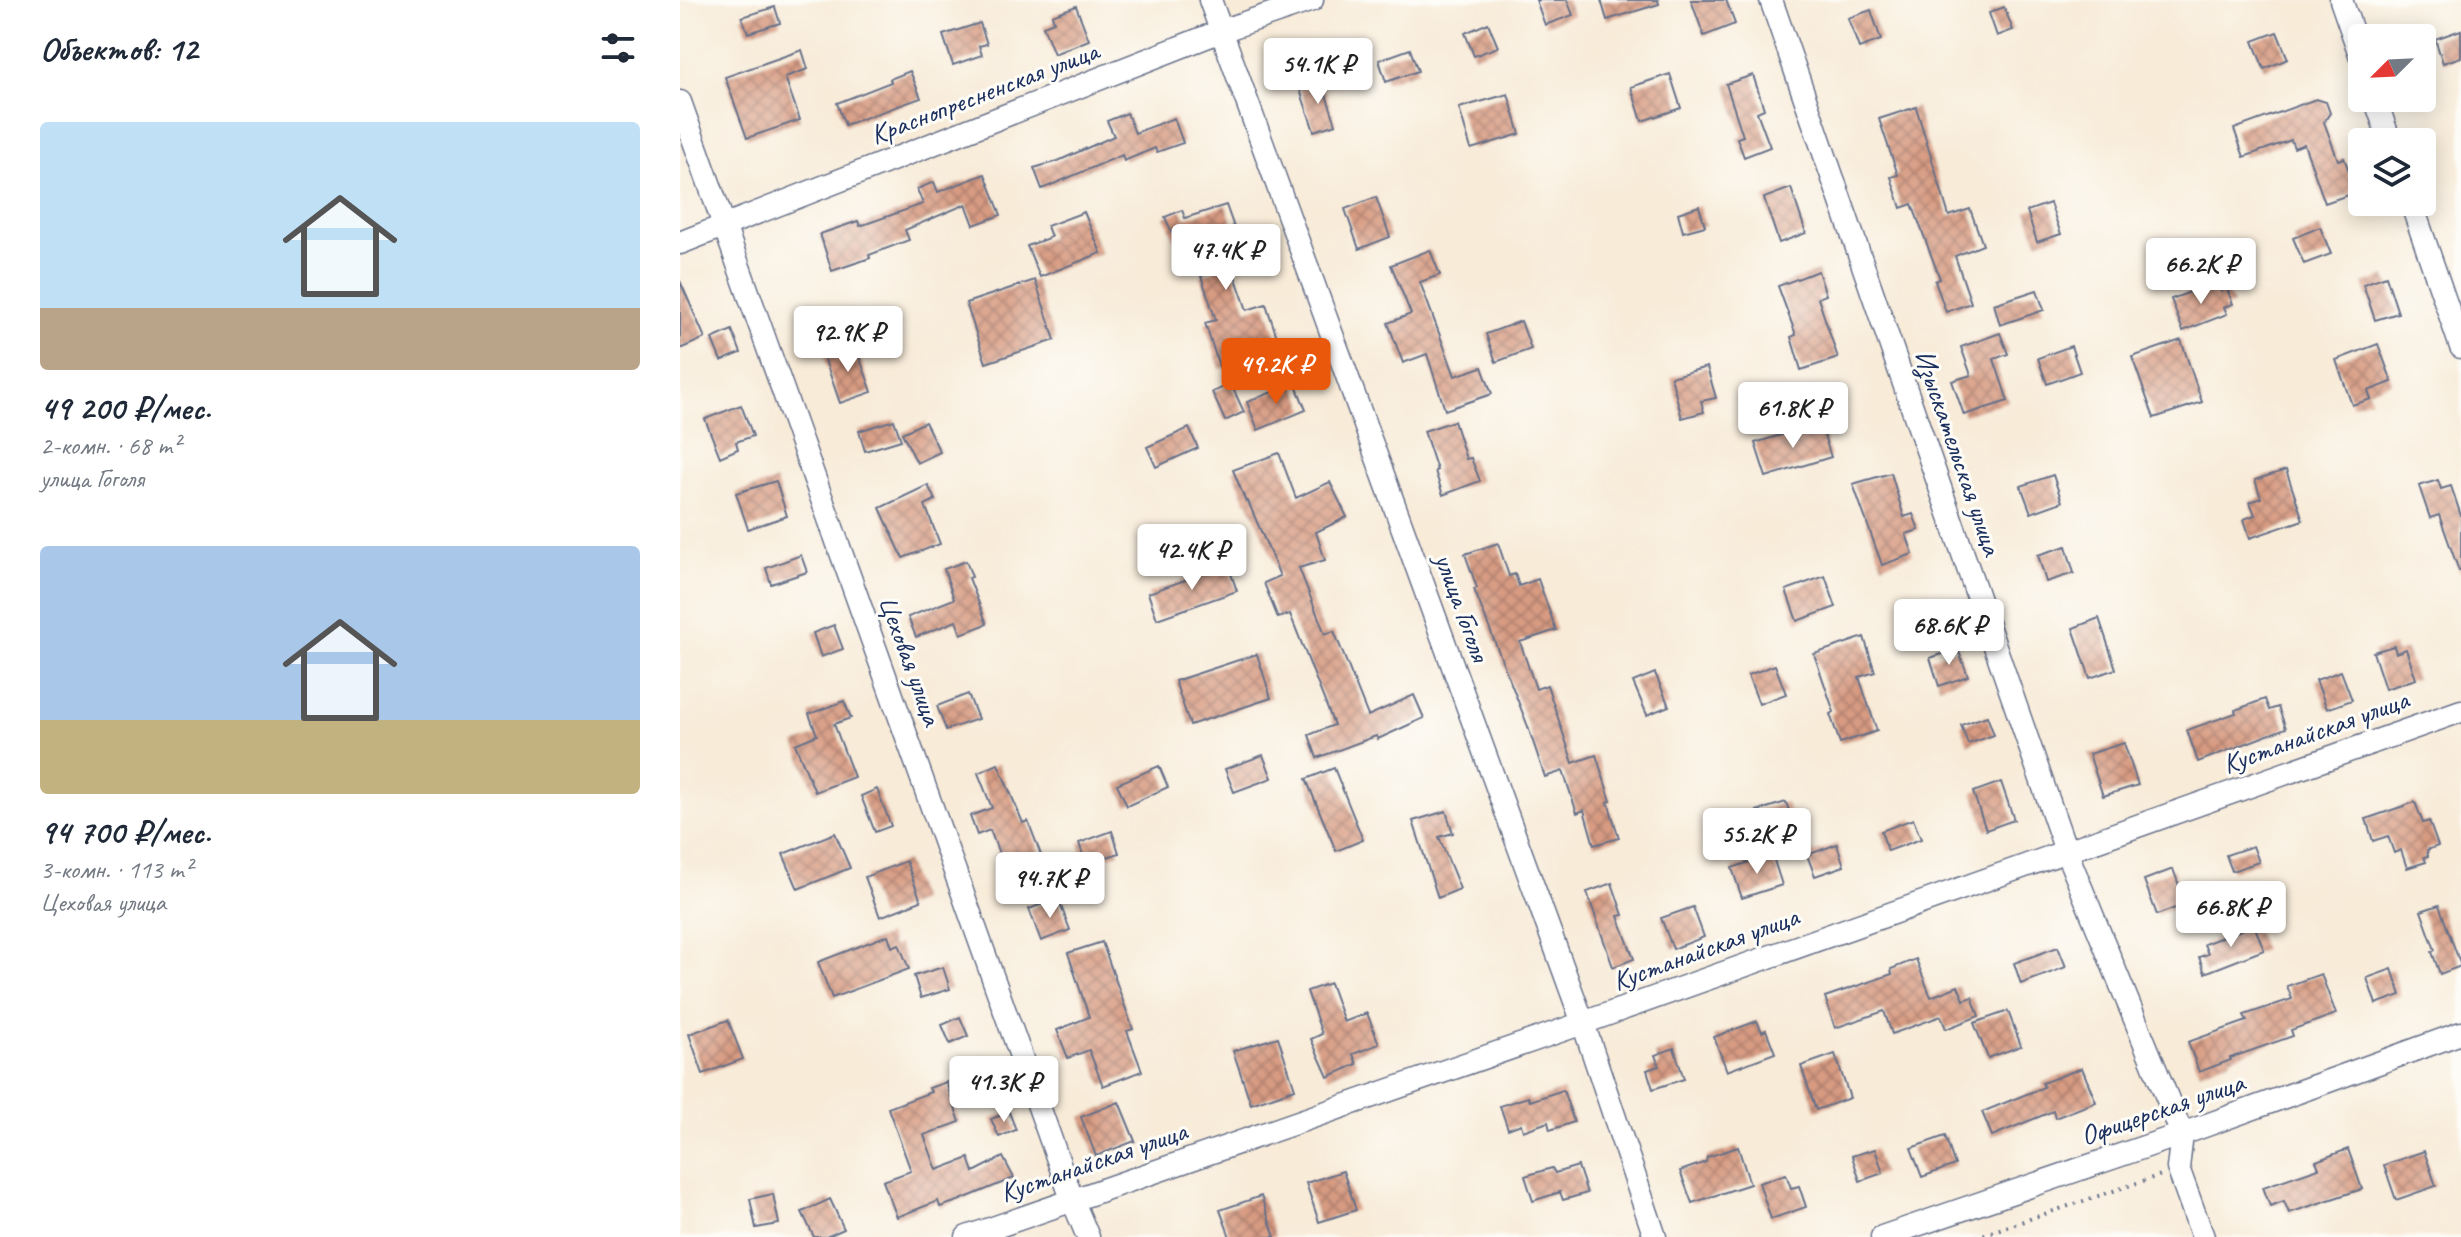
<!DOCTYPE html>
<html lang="ru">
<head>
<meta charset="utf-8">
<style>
	body { margin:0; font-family:Caveat,sans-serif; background:#f2f2f3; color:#1f2937; height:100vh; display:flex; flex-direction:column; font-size:30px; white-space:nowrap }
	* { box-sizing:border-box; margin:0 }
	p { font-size:26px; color:#747a83 }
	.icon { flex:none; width:44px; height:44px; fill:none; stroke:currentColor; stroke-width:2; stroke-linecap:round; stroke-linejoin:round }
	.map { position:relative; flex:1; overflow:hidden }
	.drawer { display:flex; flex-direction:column; background:#fff; width:680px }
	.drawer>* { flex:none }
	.needle { width:52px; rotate:246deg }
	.buttons { position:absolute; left:1668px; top:24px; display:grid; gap:16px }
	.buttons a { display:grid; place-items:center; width:88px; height:88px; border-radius:8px; background:#fff; box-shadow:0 4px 20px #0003; font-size:40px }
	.price { position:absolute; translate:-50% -68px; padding:0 18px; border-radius:8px; background:#fff; color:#222; font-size:26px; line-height:52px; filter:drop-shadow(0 2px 4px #0008) }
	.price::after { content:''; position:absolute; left:50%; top:48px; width:24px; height:18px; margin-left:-12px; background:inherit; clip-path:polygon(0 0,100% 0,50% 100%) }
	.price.selected { background:#ea580c; color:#fff }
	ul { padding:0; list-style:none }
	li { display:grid; align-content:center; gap:16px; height:424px; padding:0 40px }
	li span { display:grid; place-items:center; height:248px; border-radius:8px; color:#555 }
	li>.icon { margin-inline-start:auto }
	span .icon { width:144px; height:144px; fill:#fffc; stroke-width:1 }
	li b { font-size:34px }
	h2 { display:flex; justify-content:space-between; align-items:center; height:96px; padding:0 40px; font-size:34px }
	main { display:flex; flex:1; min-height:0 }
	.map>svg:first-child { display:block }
</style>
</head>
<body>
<main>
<section class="drawer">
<h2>Объектов: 12<svg class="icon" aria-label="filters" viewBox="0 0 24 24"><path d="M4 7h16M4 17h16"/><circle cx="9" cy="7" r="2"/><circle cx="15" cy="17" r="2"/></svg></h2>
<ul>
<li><span style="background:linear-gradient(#bfe0f5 75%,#b9a48a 0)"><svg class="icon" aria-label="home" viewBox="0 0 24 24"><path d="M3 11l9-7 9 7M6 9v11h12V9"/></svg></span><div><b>49 200 ₽/мес.</b><p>2-комн. · 68 m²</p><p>улица Гоголя</p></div></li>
<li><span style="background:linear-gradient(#a9c7e8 70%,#c2b280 0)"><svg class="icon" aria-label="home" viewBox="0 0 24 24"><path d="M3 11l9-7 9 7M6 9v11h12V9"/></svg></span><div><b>94 700 ₽/мес.</b><p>3-комн. · 113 m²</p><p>Цеховая улица</p></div></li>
</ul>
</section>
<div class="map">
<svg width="1781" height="1237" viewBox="0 0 1781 1237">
	<defs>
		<pattern id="building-cross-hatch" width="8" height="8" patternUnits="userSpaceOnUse" patternTransform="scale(2)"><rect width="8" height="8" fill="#d89b82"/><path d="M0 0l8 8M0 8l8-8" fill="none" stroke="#ae7f6e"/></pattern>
	</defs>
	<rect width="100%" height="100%" fill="#fdfcf7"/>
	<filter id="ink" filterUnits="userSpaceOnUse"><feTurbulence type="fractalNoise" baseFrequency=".0125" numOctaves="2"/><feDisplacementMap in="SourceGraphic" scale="16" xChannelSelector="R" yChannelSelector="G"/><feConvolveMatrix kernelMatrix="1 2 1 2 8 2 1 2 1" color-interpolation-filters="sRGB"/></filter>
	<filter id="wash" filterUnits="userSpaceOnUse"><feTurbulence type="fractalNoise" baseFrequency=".006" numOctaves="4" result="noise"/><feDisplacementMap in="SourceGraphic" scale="32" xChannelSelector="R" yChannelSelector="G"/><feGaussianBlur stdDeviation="1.8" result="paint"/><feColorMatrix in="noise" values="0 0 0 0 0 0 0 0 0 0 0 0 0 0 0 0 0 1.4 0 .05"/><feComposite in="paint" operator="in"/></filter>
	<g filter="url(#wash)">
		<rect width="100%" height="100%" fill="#f8ebd8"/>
		<g id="blocks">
			<path fill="url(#building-cross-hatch)" d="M856 0H887L893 15 865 25Z
				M921 0H978L979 4 927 20Z
				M1011 0H1046L1055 24 1024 36Z
				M396 6 409 40 374 54 363 26 374 22 372 15Z
				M95 7 100 23 68 33 62 17Z
				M1324 7 1333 30 1317 36 1309 13Z
				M1191 10 1201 40 1179 48 1168 18Z
				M300 23 307 44 299 46 302 55 273 65 263 35Z
				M808 23 818 47 794 56 785 33Z
				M1781 30V57L1763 63 1755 39Z
				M1597 32 1608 59 1584 69 1573 41Z
				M730 49 738 71 706 82 699 60Z
				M122 50 128 69 105 77 120 120 67 138 45 77Z
				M230 71 241 98 165 125 157 103 211 82 210 79Z
				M990 74 1001 108 962 121 951 87Z
				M1073 75 1084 109 1077 112 1090 147 1064 157 1057 138 1063 136 1046 84Z
				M641 80 656 124 634 131 619 87Z
				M828 94 840 134 791 149 779 108Z
				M1636 99 1646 102 1650 113 1644 122 1658 160 1664 158 1677 192 1645 203 1624 144 1614 148 1611 140 1564 157 1554 129Z
				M1236 107 1269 216 1290 209 1303 245 1275 256 1291 303 1266 312 1255 281 1260 279 1232 204 1221 208 1211 177 1218 175 1199 119Z
				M447 113 455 133 494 118 503 143 477 152 475 148 444 161 442 155 362 189 354 168 378 161 434 136 427 121Z
				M305 174 321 215 294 225 286 204 225 230 229 240 189 255 190 258 152 271 140 234 178 221 180 226 243 204 237 189 254 182 258 192Z
				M1111 188 1126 233 1099 243 1084 198Z
				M696 197 710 237 679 249 665 209Z
				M1370 203 1381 234 1357 242 1347 211Z
				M546 205 557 236 543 241 567 310 586 304 601 349 540 369 525 323 536 320 521 276 535 271 523 236 498 247 485 217 502 210 505 218Z
				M1019 206 1025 226 1003 232 998 213Z
				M404 212 421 253 360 277 347 246 371 237 367 226Z
				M1640 227 1651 254 1624 264 1613 238Z
				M750 250 760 275 740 282 775 376 802 367 812 394 765 410 747 354 723 363 708 323 731 314 711 265Z
				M1138 271 1146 295 1138 298 1158 358 1121 370 1111 337 1116 335 1098 286Z
				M1706 276 1718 313 1695 320 1683 284Z
				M355 280 375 340 306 363 286 303Z
				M0 281 25 338 0 349Z
				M1538 282 1541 291 1547 289 1553 304 1544 307 1547 314 1503 331 1491 299Z
				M1357 290 1364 310 1320 325 1314 304Z
				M841 321 851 349 816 362 806 334Z
				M52 330 61 353 41 361 32 339Z
				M1320 333 1328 354 1314 359 1328 401 1284 415 1272 381 1291 375 1281 347Z
				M1501 340 1522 402 1474 418 1452 357Z
				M1698 344 1712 382 1688 391 1691 399 1672 405 1656 360Z
				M175 345 192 392 160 403 144 357Z
				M1391 346 1400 372 1367 384 1358 358Z
				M1027 367 1036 398 1021 401 1024 412 1002 418 991 377Z
				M615 383 626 410 578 430 567 402Z
				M551 384 564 412 545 421 532 392Z
				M61 405 73 436 56 442 58 449 40 457 25 419Z
				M214 420 221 440 185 451 179 431Z
				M774 421 786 459 791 458 800 481 763 495 755 471 757 470 744 431Z
				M245 422 260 452 237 463 222 433Z
				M1140 423 1151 457 1086 477 1075 443Z
				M509 428 518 448 476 467 467 447Z
				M599 453 616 498 650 482 667 517 636 532 645 560 619 568 645 634 654 631 688 716 734 695 744 718 698 739 696 736 637 758 629 735 654 725 610 614 598 618 584 583 600 576 568 501 566 502 553 470Z
				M1606 470 1623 520 1570 538 1564 519 1575 515 1570 502 1581 498 1575 480Z
				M1211 473 1224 517 1233 514 1239 530 1226 534 1233 554 1202 565 1173 484Z
				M1373 475 1382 502 1351 513 1341 486Z
				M1758 480 1761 489 1771 486 1781 516V571H1779L1759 515 1750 518 1739 486Z
				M96 481 107 516 68 529 56 493Z
				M248 485 255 500 245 505 260 544 223 558 200 508Z
				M818 543 829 576 835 574 839 586 858 579 876 630 840 642 856 689 867 685 893 763 916 755 931 801 928 802 939 838 914 845 904 810 897 813 883 771 865 777 847 724 794 589 797 588 785 554Z
				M1386 546 1394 573 1366 582 1358 555Z
				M121 555 127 572 91 584 86 568Z
				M286 561 292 577 289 578 307 624 281 634 276 621 236 637 228 617 274 599 264 569Z
				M548 565 557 591 477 619 468 593Z
				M1145 576 1156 607 1117 621 1106 590Z
				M1419 618 1436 669 1410 678 1393 628Z
				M154 625 163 649 141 657 133 633Z
				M1184 637 1195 672 1179 677 1197 731 1160 743 1150 714 1154 712 1134 654Z
				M1714 646 1716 653 1726 649 1736 679 1705 689 1693 652Z
				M1278 649 1288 676 1259 686 1250 658Z
				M577 654 591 698 510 725 495 681Z
				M1095 665 1106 694 1079 704 1068 675Z
				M1661 671 1672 700 1647 709 1636 680Z
				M975 673 989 706 967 715 953 682Z
				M288 694 298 719 266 730 257 706Z
				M1585 699 1589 710 1598 707 1606 728 1518 762 1507 730 1556 713 1555 710Z
				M164 701 171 718 154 724 174 777 135 792 115 744 137 735 129 714Z
				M1307 716 1314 735 1288 744 1281 725Z
				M1444 743 1458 785 1423 796 1409 754Z
				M583 755 592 778 554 792 545 769Z
				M318 764 343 823 348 821 361 855 325 869 310 830 297 835 290 816 312 808 298 773Z
				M479 766 488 787 447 806 437 784Z
				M654 768 683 840 656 851 626 779Z
				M1321 782 1334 820 1306 830 1293 792Z
				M197 789 211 826 195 832 181 796Z
				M1106 802 1117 835 1088 844 1077 811Z
				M1735 802 1743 823 1749 821 1758 846 1747 850 1748 856 1744 857 1746 862 1727 868 1721 850 1714 853 1708 836 1693 841 1686 819Z
				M766 811 773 833 759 837 780 889 758 898 733 821Z
				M1233 819 1241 839 1208 851 1201 831Z
				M432 831 439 853 406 864 399 843Z
				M155 833 170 868 118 889 103 854Z
				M1157 844 1164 866 1135 876 1127 855Z
				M1573 846 1579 862 1552 871 1546 855Z
				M1092 854 1102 885 1062 898 1052 868Z
				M226 861 241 901 200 917 185 877Z
				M1493 869 1506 904 1477 915 1464 880Z
				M932 883 943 915 938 916 954 959 933 967 907 892Z
				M378 898 390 930 361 941 349 909Z
				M1759 905 1781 966 1760 974 1752 952 1755 950 1741 911Z
				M1013 907 1024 937 993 949 981 918Z
				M1574 925 1584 950 1525 973 1519 957 1528 954 1524 944Z
				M208 935 212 947 219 944 229 969 152 998 138 962Z
				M422 942 453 1029 447 1031 462 1071 423 1086 409 1050 388 1058 377 1030 409 1017 388 953Z
				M1378 947 1386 967 1341 984 1334 963Z
				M1236 959 1251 997 1278 986 1284 1000 1292 997 1299 1016 1266 1029 1261 1016 1212 1034 1204 1011 1155 1028 1145 997 1212 974 1211 969Z
				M263 967 270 989 241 998 234 976Z
				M1712 969 1721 995 1696 1004 1687 978Z
				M1641 974 1656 1014 1611 1030 1613 1036 1550 1058 1551 1060 1519 1072 1508 1042 1567 1021 1564 1015 1612 999 1607 986Z
				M650 983 664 1022 687 1013 699 1044 673 1054 677 1064 648 1077 631 1039 642 1034 627 991Z
				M1328 1011 1341 1046 1308 1058 1294 1023Z
				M280 1017 288 1036 270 1044 262 1025Z
				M48 1020 63 1059 23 1074 9 1034Z
				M1077 1021 1082 1032 1086 1030 1095 1053 1047 1071 1034 1037Z
				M598 1037 615 1089 571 1104 553 1051Z
				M994 1048 1004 1079 973 1089 967 1070 979 1066 975 1055Z
				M1155 1054 1170 1098 1136 1110 1121 1066Z
				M1402 1068 1416 1102 1375 1118 1373 1111 1312 1136 1302 1112 1364 1087 1362 1083Z
				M266 1082 280 1122 244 1135 257 1170 289 1158 294 1172 323 1157 334 1178 278 1201 260 1207 258 1201 217 1217 203 1181 231 1171 208 1108 251 1092 249 1088Z
				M883 1090 894 1122 870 1130 868 1122 843 1131 841 1124 828 1129 820 1106 848 1097 850 1101Z
				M439 1102 455 1141 416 1156 401 1117Z
				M329 1112 336 1130 319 1137 311 1119Z
				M1265 1136 1275 1165 1242 1177 1231 1148Z
				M1058 1147 1070 1184 1012 1203 1000 1171 1026 1162 1027 1157Z
				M1195 1149 1203 1173 1180 1181 1172 1156Z
				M1668 1149 1682 1189 1609 1213 1604 1201 1590 1206 1583 1187 1639 1168 1636 1161Z
				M1744 1151 1756 1186 1716 1200 1704 1165Z
				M898 1166 907 1193 883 1200 880 1192 853 1201 845 1176 872 1168 875 1173Z
				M663 1171 676 1210 639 1222 626 1183Z
				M1106 1174 1111 1188 1119 1186 1126 1207 1091 1219 1079 1183Z
				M93 1194 99 1224 76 1228 70 1199Z
				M581 1196 595 1237H550L540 1210Z
				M150 1199 164 1229 146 1237H134L122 1212Z"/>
		</g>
	</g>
	<g filter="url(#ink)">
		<use href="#blocks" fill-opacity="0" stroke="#687189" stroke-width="2"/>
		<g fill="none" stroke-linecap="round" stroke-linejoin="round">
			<defs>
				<path id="minor" d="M530 0 903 1023 975 1237
					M1091 0 1386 851 1502 1134 1498 1168 1523 1237
					M1661 0 1682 60
					M1695 98 1710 142
					M0 102 392 1199 408 1237
					M1731 202 1781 347
					M0 243 541 31 632 0
					M287 1237 903 1023 1781 711
					M1202 1237 1502 1134 1781 1033"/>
			</defs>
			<use href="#minor" stroke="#687189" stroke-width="25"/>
			<path stroke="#687189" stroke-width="4" stroke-dasharray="2 6" stroke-linecap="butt" d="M1296 1237 1481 1175"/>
			<use href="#minor" stroke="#fff" stroke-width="22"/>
		</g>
	</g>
	<g text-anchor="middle" stroke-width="6" stroke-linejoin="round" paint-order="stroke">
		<g font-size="28" fill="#1b2f5e" stroke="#fdfcf7">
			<text transform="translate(304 92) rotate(-21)" y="10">Краснопресненская улица</text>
			<text transform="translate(1279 452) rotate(71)" y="10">Изыскательская улица</text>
			<text transform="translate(783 607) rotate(70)" y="10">улица Гоголя</text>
			<text transform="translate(231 660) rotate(70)" y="10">Цеховая улица</text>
			<text transform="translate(1635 731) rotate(-20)" y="10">Кустанайская улица</text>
			<text transform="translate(1025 948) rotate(-20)" y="10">Кустанайская улица</text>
			<text transform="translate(1482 1108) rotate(-19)" y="10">Офицерская улица</text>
			<text transform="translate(413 1161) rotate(-19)" y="10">Кустанайская улица</text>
		</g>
	</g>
</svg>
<div class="buttons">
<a><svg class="needle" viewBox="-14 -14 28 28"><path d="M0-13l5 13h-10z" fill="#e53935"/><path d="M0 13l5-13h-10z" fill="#747a83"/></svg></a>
<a><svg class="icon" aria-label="layers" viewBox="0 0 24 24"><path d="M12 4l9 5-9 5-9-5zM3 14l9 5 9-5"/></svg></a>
</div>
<b class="price" style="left:638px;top:106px">54.1K ₽</b>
<b class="price" style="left:546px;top:292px">47.4K ₽</b>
<b class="price" style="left:1521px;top:306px">66.2K ₽</b>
<b class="price" style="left:168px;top:374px">92.9K ₽</b>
<b class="price selected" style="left:596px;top:406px">49.2K ₽</b>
<b class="price" style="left:1113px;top:450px">61.8K ₽</b>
<b class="price" style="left:512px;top:592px">42.4K ₽</b>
<b class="price" style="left:1269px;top:667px">68.6K ₽</b>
<b class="price" style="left:1077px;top:876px">55.2K ₽</b>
<b class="price" style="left:370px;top:920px">94.7K ₽</b>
<b class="price" style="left:1551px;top:949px">66.8K ₽</b>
<b class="price" style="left:324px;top:1124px">41.3K ₽</b>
</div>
</main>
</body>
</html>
